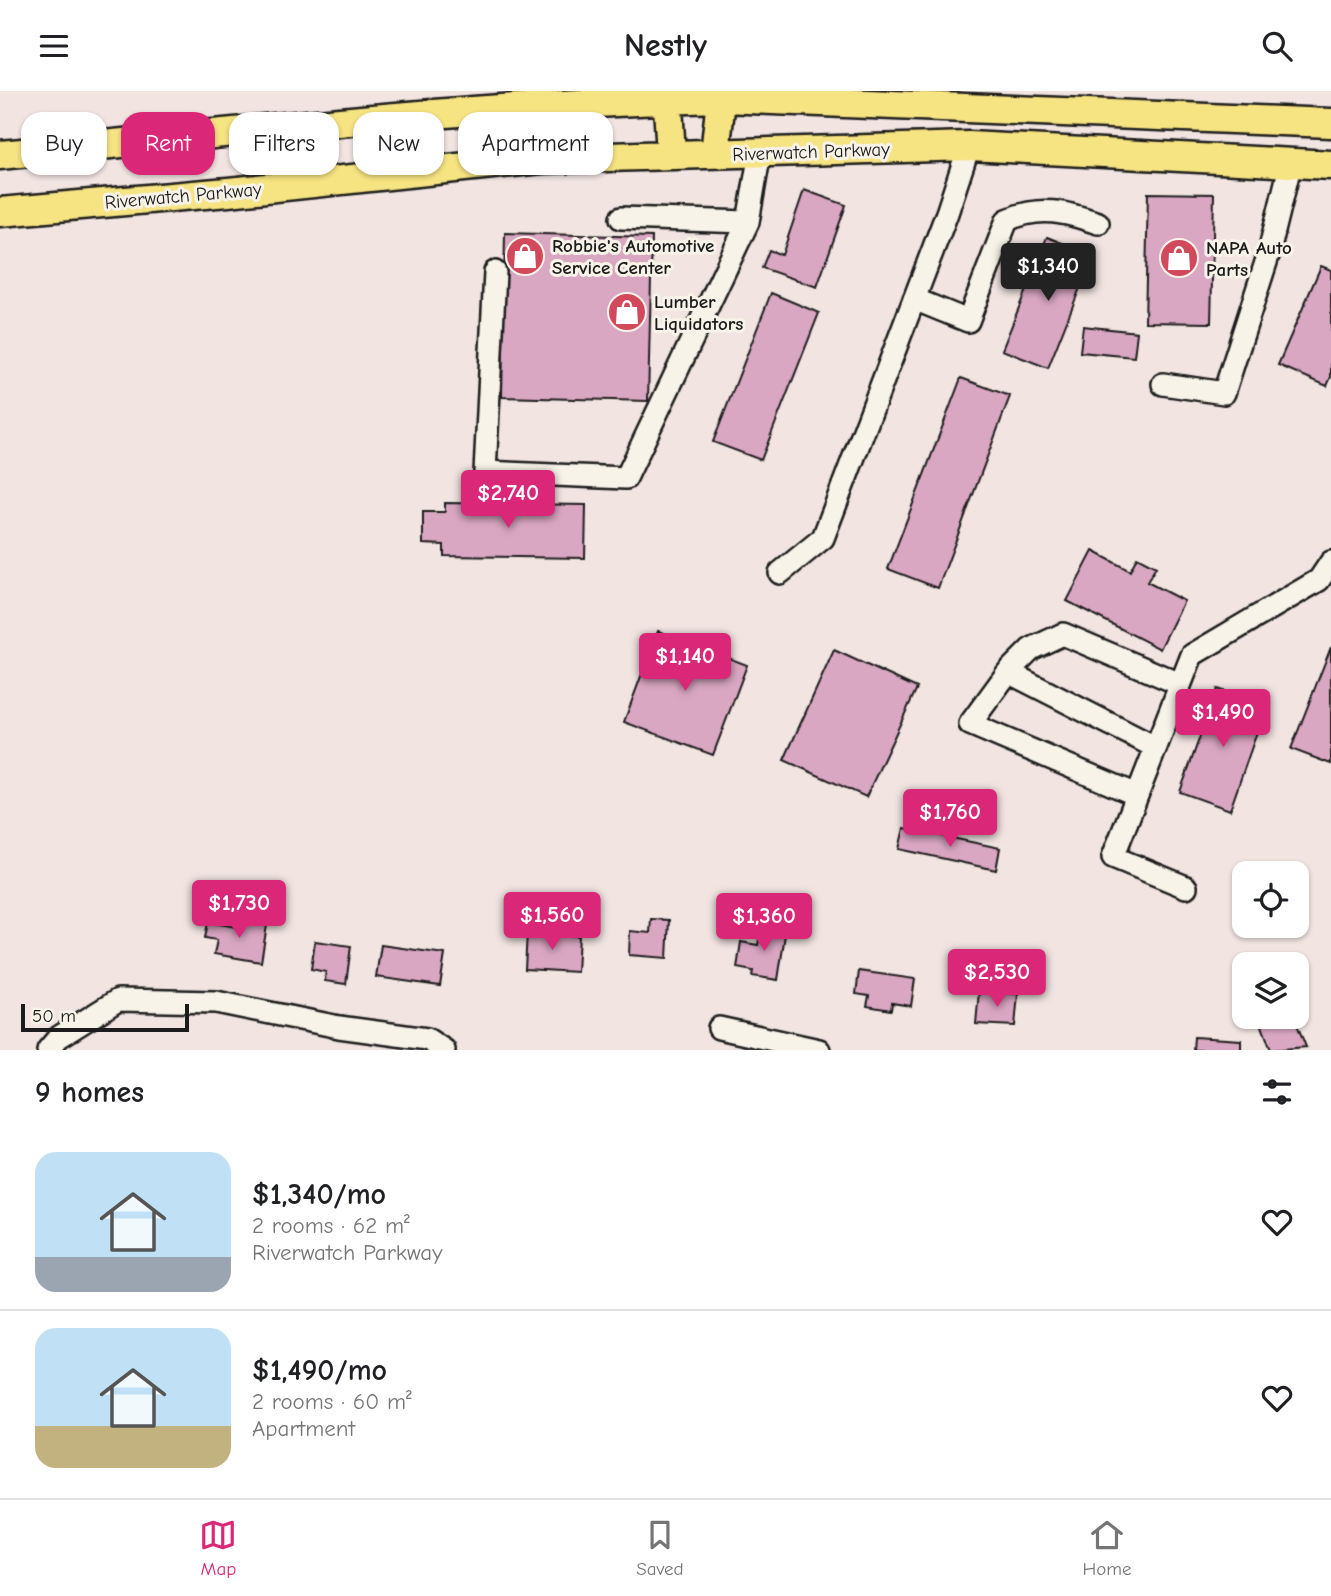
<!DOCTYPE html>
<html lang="en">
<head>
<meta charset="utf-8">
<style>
	body { margin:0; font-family:"Comic Neue",sans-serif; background:#f6f6f6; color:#202124; height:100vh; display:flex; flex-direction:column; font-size:26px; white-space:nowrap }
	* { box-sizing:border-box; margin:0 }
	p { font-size:23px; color:#757577 }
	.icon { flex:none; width:38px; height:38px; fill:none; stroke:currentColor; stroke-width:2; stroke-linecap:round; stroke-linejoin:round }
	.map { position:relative; height:959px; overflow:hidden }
	.sheet { display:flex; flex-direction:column; background:#fff; flex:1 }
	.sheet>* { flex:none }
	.top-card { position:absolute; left:21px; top:21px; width:700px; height:63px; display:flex; gap:14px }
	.fabs { position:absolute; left:1232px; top:770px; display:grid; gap:14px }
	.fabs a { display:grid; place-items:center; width:77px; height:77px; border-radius:14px; background:#fff; box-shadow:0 2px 5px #0004; font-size:35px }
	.scale { position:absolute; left:21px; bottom:18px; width:168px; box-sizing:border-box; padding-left:7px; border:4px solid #1c1c1c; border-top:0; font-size:19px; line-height:24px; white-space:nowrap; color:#1c1c1c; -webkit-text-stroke:5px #f7f3e8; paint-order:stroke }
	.price { position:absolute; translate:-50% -60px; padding:0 16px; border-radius:7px; background:#db2777; color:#fff; font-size:23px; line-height:46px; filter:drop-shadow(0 2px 4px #0008) }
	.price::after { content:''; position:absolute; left:50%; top:42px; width:21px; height:16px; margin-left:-10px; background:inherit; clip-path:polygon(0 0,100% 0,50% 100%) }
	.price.on { background:#222; color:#fff }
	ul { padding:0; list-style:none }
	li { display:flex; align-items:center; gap:21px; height:175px; padding:0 35px }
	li+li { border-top:2px solid #e0e0e0 }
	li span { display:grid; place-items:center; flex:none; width:196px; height:140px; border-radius:21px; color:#555 }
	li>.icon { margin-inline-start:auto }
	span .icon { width:84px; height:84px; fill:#fffc; stroke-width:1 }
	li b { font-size:30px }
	h2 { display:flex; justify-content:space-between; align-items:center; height:84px; padding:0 35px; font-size:30px }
	.pill { padding:0 24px; border-radius:21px; background:#fff; box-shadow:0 2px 5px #0004; font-size:24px; line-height:63px }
	.pill.on { background:#db2777; color:#fff }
	header { display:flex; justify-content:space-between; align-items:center; height:91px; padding:0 35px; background:#fff; font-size:32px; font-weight:700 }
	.tabs { display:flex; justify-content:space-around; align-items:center; height:98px; border-top:2px solid #e0e0e0; background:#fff; font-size:19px; color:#757577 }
	.tabs a { display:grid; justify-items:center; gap:4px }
	.tabs .on { color:#db2777 }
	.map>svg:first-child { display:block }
</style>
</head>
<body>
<header><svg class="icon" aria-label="menu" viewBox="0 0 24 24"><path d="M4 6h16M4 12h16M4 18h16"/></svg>Nestly<svg class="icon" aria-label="search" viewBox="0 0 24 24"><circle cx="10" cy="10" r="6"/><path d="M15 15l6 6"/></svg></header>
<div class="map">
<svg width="1331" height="959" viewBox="0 0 1331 959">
	<rect width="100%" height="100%" fill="#f1e4e1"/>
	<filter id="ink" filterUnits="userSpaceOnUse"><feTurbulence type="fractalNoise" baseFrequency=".0143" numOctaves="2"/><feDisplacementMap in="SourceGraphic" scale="14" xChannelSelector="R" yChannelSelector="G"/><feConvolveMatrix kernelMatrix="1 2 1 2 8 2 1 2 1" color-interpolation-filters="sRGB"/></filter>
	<g filter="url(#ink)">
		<path fill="#daa7c3" stroke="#1c1c1c" stroke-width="2" d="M804 99 846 114 817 196 762 177 769 159 782 164Z
			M1148 102 1214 103 1211 232 1145 231Z
			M505 142 652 146 648 310 502 306Z
			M1047 146 1093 164 1048 277 1002 259Z
			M1321 175 1331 179V286L1327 295 1278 274Z
			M771 202 819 222 761 369 713 351Z
			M1083 235 1137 241 1134 266 1080 261Z
			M961 287 1010 305 938 497 888 478Z
			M445 412 586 414 585 467 444 465V454L423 453V421H445Z
			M1093 460 1130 480 1137 466 1156 476 1147 491 1184 510 1160 558 1067 510Z
			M658 540 747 574 713 664 624 631Z
			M1331 556V673L1291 658Z
			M834 559 917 597 866 706 784 669Z
			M1217 598 1266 615 1230 719 1180 701Z
			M904 737 1000 757 996 779 899 758Z
			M651 828 669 829 667 867 629 864 630 840 650 842Z
			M238 830 267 834 261 871 214 863 217 849 205 847 208 831 237 836Z
			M762 833 786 837 778 889 752 885 753 880 737 877 741 851 758 854Z
			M527 841 579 845 577 881 525 878Z
			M315 850 351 855 346 893 325 890 326 881 311 878Z
			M381 854 445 863 440 895 376 886Z
			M859 880 915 888 911 915 892 912 891 919 867 915 869 905 856 903Z
			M979 900 1018 903 1015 935 976 933Z
			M1278 926H1294L1306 956 1271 959 1261 932Z
			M1194 946 1241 949V959H1193Z"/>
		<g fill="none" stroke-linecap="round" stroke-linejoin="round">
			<defs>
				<path id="minor" d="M621 127 748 131
					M495 181 485 381 626 387 748 131 760 61
					M914 208 968 230 1007 129C1040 114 1066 121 1098 132
					M1163 293 1224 302 1268 165 1291 71
					M780 482 823 447 947 122 969 55
					M1008 581 970 633 1137 704
					M1155 656 1008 581 1031 558 1063 543 1180 593
					M1186 796 1113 766 1192 564 1319 489 1331 471
					M719 937 819 959
					M48 959 59 946 118 909 216 911 339 936 427 948 444 959"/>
				<path id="major" d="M667 0 671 63
					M715 62 722 0
					M0 64C240 41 481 13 722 7L1331 32
					M0 121 228 101 542 68 969 55 1331 74"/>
			</defs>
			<use href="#minor" stroke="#1c1c1c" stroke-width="26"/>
			<use href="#major" stroke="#1c1c1c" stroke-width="33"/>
			<use href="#minor" stroke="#f7f3e8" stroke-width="21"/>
			<use href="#major" stroke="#f6e381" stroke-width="28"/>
		</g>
	</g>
	<defs>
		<symbol id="shop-disc" viewBox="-11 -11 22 22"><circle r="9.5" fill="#d1495b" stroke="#f7f3e8"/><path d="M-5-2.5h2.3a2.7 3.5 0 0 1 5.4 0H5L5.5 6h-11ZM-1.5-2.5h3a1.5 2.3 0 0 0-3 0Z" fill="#fff"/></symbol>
	</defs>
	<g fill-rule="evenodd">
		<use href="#shop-disc" x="503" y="143" width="44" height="44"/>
		<use href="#shop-disc" x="1157" y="145" width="44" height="44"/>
		<use href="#shop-disc" x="605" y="199" width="44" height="44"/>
	</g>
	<g text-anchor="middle" stroke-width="6" stroke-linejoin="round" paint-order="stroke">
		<g font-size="19" fill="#1c1c1c" stroke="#f7f3e8">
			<text transform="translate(811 60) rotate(-2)" y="7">Riverwatch Parkway</text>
			<text transform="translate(183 104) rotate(-5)" y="7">Riverwatch Parkway</text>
		</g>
		<g font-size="19" font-weight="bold" fill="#1c1c1c" stroke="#f7f3e8" text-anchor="start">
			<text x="552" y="161">Robbie's Automotive<tspan x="552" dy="22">Service Center</tspan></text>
			<text x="1206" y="163">NAPA Auto<tspan x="1206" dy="22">Parts</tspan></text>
			<text x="654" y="217">Lumber<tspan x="654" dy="22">Liquidators</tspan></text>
		</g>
	</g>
</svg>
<div class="fabs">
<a><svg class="icon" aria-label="locate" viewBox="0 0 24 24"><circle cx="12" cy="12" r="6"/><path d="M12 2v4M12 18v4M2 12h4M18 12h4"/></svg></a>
<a><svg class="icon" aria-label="layers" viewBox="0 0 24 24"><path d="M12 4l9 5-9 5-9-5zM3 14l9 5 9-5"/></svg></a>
</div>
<div class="scale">50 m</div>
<b class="price on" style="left:1048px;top:212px">$1,340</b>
<b class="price" style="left:508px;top:439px">$2,740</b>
<b class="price" style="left:685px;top:602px">$1,140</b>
<b class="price" style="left:1223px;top:658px">$1,490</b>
<b class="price" style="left:950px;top:758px">$1,760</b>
<b class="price" style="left:239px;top:849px">$1,730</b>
<b class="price" style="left:552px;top:861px">$1,560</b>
<b class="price" style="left:764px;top:862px">$1,360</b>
<b class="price" style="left:997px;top:918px">$2,530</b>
<div class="top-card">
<a class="pill">Buy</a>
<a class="pill on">Rent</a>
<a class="pill">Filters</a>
<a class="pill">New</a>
<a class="pill">Apartment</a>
</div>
</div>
<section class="sheet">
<h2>9 homes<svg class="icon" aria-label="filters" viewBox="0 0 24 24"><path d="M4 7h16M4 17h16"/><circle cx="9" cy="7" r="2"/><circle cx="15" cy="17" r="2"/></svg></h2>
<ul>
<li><span style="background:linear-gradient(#bfe0f5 75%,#9aa5b1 0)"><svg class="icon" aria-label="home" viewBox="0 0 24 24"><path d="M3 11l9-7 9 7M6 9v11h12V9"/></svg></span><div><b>$1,340/mo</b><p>2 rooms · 62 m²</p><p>Riverwatch Parkway</p></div><svg class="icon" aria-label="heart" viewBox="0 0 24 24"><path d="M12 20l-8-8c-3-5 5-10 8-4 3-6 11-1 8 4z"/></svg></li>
<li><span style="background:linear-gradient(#bfe0f5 70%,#c2b280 0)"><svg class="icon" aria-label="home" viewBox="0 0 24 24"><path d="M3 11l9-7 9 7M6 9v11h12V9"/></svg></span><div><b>$1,490/mo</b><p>2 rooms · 60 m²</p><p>Apartment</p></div><svg class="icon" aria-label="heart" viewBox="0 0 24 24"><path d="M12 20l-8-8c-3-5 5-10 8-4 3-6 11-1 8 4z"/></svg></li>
</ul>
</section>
<nav class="tabs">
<a class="on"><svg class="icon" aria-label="map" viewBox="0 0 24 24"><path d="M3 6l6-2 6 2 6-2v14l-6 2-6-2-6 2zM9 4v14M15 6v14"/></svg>Map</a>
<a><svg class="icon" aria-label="saved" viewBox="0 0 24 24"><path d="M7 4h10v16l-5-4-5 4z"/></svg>Saved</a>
<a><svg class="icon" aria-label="home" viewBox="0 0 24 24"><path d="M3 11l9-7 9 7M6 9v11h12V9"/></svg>Home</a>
</nav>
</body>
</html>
